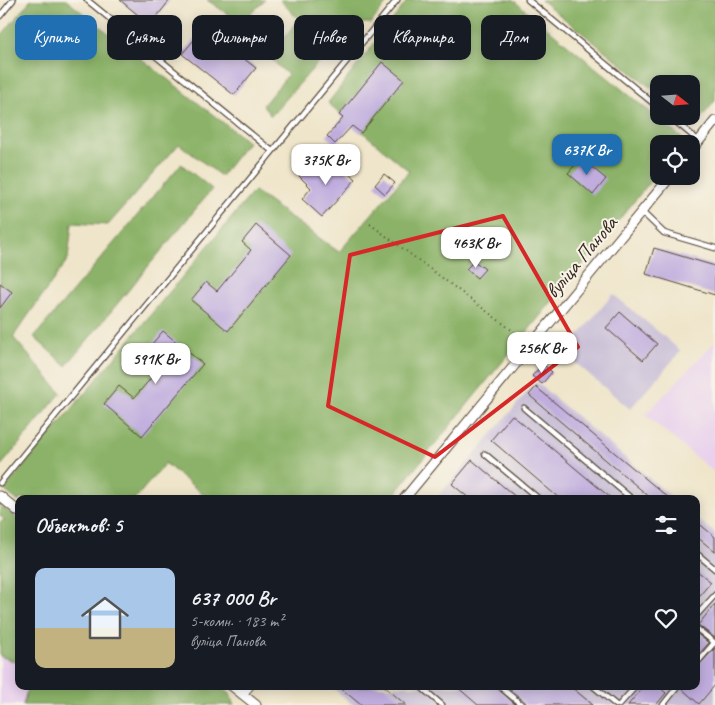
<!DOCTYPE html>
<html lang="ru">
<head>
<meta charset="utf-8">
<style>
	body { margin:0; font-family:Caveat,sans-serif; background:#242831; color:#f1f3f6; height:100vh; display:flex; flex-direction:column; font-size:19px; white-space:nowrap }
	* { box-sizing:border-box; margin:0 }
	p { font-size:16px; color:#9ea1a6 }
	.icon { flex:none; width:28px; height:28px; fill:none; stroke:currentColor; stroke-width:2; stroke-linecap:round; stroke-linejoin:round }
	.map { position:relative; flex:1; overflow:hidden }
	.side { position:absolute; left:15px; top:495px; width:685px; height:195px; display:flex; flex-direction:column; background:#171b24; border-radius:10px; box-shadow:0 2px 12px #0003 }
	.side>* { flex:none }
	.hud { position:absolute; left:15px; top:15px; width:685px; height:45px; display:flex; gap:10px }
	.needle { width:32px; rotate:107deg }
	.tools { position:absolute; left:650px; top:75px; display:grid; gap:10px }
	.tools a { display:grid; place-items:center; width:50px; height:50px; border-radius:10px; background:#171b24; box-shadow:0 2px 12px #0003; font-size:25px }
	.price { position:absolute; translate:-50% -42px; padding:0 11px; border-radius:10px; background:#fff; color:#222; font-size:16px; line-height:32px; filter:drop-shadow(0 1px 2px #0008) }
	.price::after { content:''; position:absolute; left:50%; top:30px; width:15px; height:11px; margin-left:-8px; background:inherit; clip-path:polygon(0 0,100% 0,50% 100%) }
	.price.current { background:#1f6fb2; color:#fff }
	ul { padding:0; list-style:none }
	li { display:flex; align-items:center; gap:15px; height:125px; padding:0 20px }
	li span { display:grid; place-items:center; flex:none; width:140px; height:100px; border-radius:10px; color:#555 }
	li>.icon { margin-inline-start:auto }
	span .icon { width:60px; height:60px; fill:#fffc; stroke-width:1 }
	li b { font-size:21px }
	h2 { display:flex; justify-content:space-between; align-items:center; height:60px; padding:0 20px; font-size:21px }
	.chip { padding:0 18px; border-radius:10px; background:#171b24; box-shadow:0 2px 12px #0003; font-size:18px; line-height:45px }
	.chip.current { background:#1f6fb2; color:#fff }
	.map>svg:first-child { display:block }
</style>
</head>
<body>
<div class="map">
<svg width="715" height="705" viewBox="0 0 715 705">
	<rect width="100%" height="100%" fill="#f7f3e8"/>
	<filter id="ink" filterUnits="userSpaceOnUse"><feTurbulence type="fractalNoise" baseFrequency=".02" numOctaves="2"/><feDisplacementMap in="SourceGraphic" scale="10" xChannelSelector="R" yChannelSelector="G"/><feConvolveMatrix kernelMatrix="1 2 1 2 8 2 1 2 1" color-interpolation-filters="sRGB"/></filter>
	<filter id="wash" filterUnits="userSpaceOnUse"><feTurbulence type="fractalNoise" baseFrequency=".0096" numOctaves="4" result="noise"/><feDisplacementMap in="SourceGraphic" scale="20" xChannelSelector="R" yChannelSelector="G"/><feGaussianBlur stdDeviation="1.12" result="paint"/><feColorMatrix in="noise" values="0 0 0 0 0 0 0 0 0 0 0 0 0 0 0 0 0 1.4 0 .05"/><feComposite in="paint" operator="in"/></filter>
	<g filter="url(#wash)">
		<rect width="100%" height="100%" fill="#efe5ca"/>
		<path fill="#e9d1ed" d="M715 342V473L645 415Z
			M0 656 19 663V686H28L23 705H0Z"/>
		<path fill="#c9bfd7" d="M613 294 681 351 630 409 564 353Z
			M536 382 674 499H436Z
			M696 518 715 533V705H353L331 686H696Z"/>
		<path fill="#8bb267" stroke="#636e42" d="M31 0H66L248 142 221 176 179 144 108 225 72 223 68 259 13 337 61 393 0 467V37Z
			M207 0H265L241 23Z
			M280 0H389L371 23H353L271 116 263 105 288 75 269 57 299 20Z
			M408 0H513L684 140 681 144H659V171L390 499H209L165 463 135 499H19V502L4 490 254 191 339 252 409 171 328 103Z
			M541 0H715V101L696 124 687 116H691V84H659V94Z
			M181 164 212 189 66 366 34 337Z
			M0 505 19 520V663L0 656V522L5 520 0 516Z
			M28 686H221L230 694 234 705H23Z"/>
		<g id="blocks">
			<path fill="#c0adde" d="M120 0H170L150 25Z
				M204 28 256 68 234 95 182 54Z
				M382 62 404 80 361 133 352 126 335 144 327 136 343 118 339 115Z
				M581 158 606 179 593 195 568 173Z
				M333 160 356 179 322 217 302 199 311 188 299 176 310 163 323 173Z
				M384 174 395 183 385 194 375 185Z
				M256 225 291 255 228 331 191 300 206 282 217 291 251 250 242 242Z
				M654 248 715 266V295L646 274Z
				M474 261 485 269 477 278 466 269Z
				M0 283 12 292 0 308Z
				M620 312 657 344 643 360 606 328Z
				M163 331 203 364 142 436 104 404 119 386 134 398 163 364 146 351Z
				M543 364 552 372 542 384 532 376Z
				M536 387 670 499H652L529 395Z
				M512 415 612 499H560L491 440Z
				M472 460 518 499H470L452 484Z
				M696 521 715 537V552L696 536Z
				M696 570 711 582 696 600Z
				M715 604V638L698 625Z
				M696 633 709 643 696 657Z
				M715 648V685L699 704 681 688 682 686H696V668Z
				M338 686H384L406 705H361Z
				M456 686H495L516 705H478Z
				M506 686H570L593 705H526L525 702Z
				M644 686H658L666 693 656 705H628Z"/>
		</g>
	</g>
	<g filter="url(#ink)">
		<use href="#blocks" fill-opacity="0" stroke="#564638" stroke-width="1"/>
		<g fill="none" stroke-linecap="round" stroke-linejoin="round">
			<defs>
				<path id="service" d="M87 0 272 151
					M528 0 659 108
					M0 16 13 0
					M669 116 699 141
					M642 212 664 233 715 248
					M524 408 632 499
					M485 454 539 499
					M0 483 397 0
					M696 553 715 569
					M696 616 715 595
					M696 628 715 643
					M696 664 714 643
					M420 686 442 705
					M499 686 522 705
					M593 686 616 705
					M619 705 636 686
					M663 705 678 686"/>
				<path id="minor" d="M691 151 715 121
					M0 496 19 512
					M404 499 671 176
					M232 686 256 705
					M242 694 249 686"/>
			</defs>
			<use href="#service" stroke="#564638" stroke-width="7"/>
			<use href="#minor" stroke="#564638" stroke-width="11"/>
			<path stroke="#564638" stroke-width="2" stroke-dasharray="1 4" stroke-linecap="butt" d="M370 224 525 340"/>
			<use href="#service" stroke="#fff" stroke-width="4.5"/>
			<use href="#minor" stroke="#fff" stroke-width="9"/>
		</g>
	</g>
	<path fill="none" stroke="#d62828" stroke-width="4" stroke-linejoin="round" d="M503 216 578 347 435 457 328 406 350 255Z"/>
	<g text-anchor="middle" stroke-width="4" stroke-linejoin="round" paint-order="stroke">
		<g font-size="21" fill="#3b2a1e" stroke="#f7f3e8">
			<text transform="translate(581 257) rotate(-50)" y="7">вуліца Панова</text>
		</g>
	</g>
</svg>
<div class="tools">
<a><svg class="needle" viewBox="-14 -14 28 28"><path d="M0-13l5 13h-10z" fill="#e53935"/><path d="M0 13l5-13h-10z" fill="#9ea1a6"/></svg></a>
<a><svg class="icon" aria-label="locate" viewBox="0 0 24 24"><circle cx="12" cy="12" r="6"/><path d="M12 2v4M12 18v4M2 12h4M18 12h4"/></svg></a>
</div>
<b class="price current" style="left:587px;top:176px">637K Br</b>
<b class="price" style="left:326px;top:186px">375K Br</b>
<b class="price" style="left:476px;top:269px">463K Br</b>
<b class="price" style="left:542px;top:374px">256K Br</b>
<b class="price" style="left:156px;top:385px">591K Br</b>
<div class="hud">
<a class="chip current">Купить</a>
<a class="chip">Снять</a>
<a class="chip">Фильтры</a>
<a class="chip">Новое</a>
<a class="chip">Квартира</a>
<a class="chip">Дом</a>
</div>
<section class="side">
<h2>Объектов: 5<svg class="icon" aria-label="filters" viewBox="0 0 24 24"><path d="M4 7h16M4 17h16"/><circle cx="9" cy="7" r="2"/><circle cx="15" cy="17" r="2"/></svg></h2>
<ul>
<li><span style="background:linear-gradient(#a9c7e8 60%,#c2b280 0)"><svg class="icon" aria-label="home" viewBox="0 0 24 24"><path d="M3 11l9-7 9 7M6 9v11h12V9"/></svg></span><div><b>637 000 Br</b><p>5-комн. · 183 m²</p><p>вуліца Панова</p></div><svg class="icon" aria-label="heart" viewBox="0 0 24 24"><path d="M12 20l-8-8c-3-5 5-10 8-4 3-6 11-1 8 4z"/></svg></li>
</ul>
</section>
</div>
</body>
</html>
